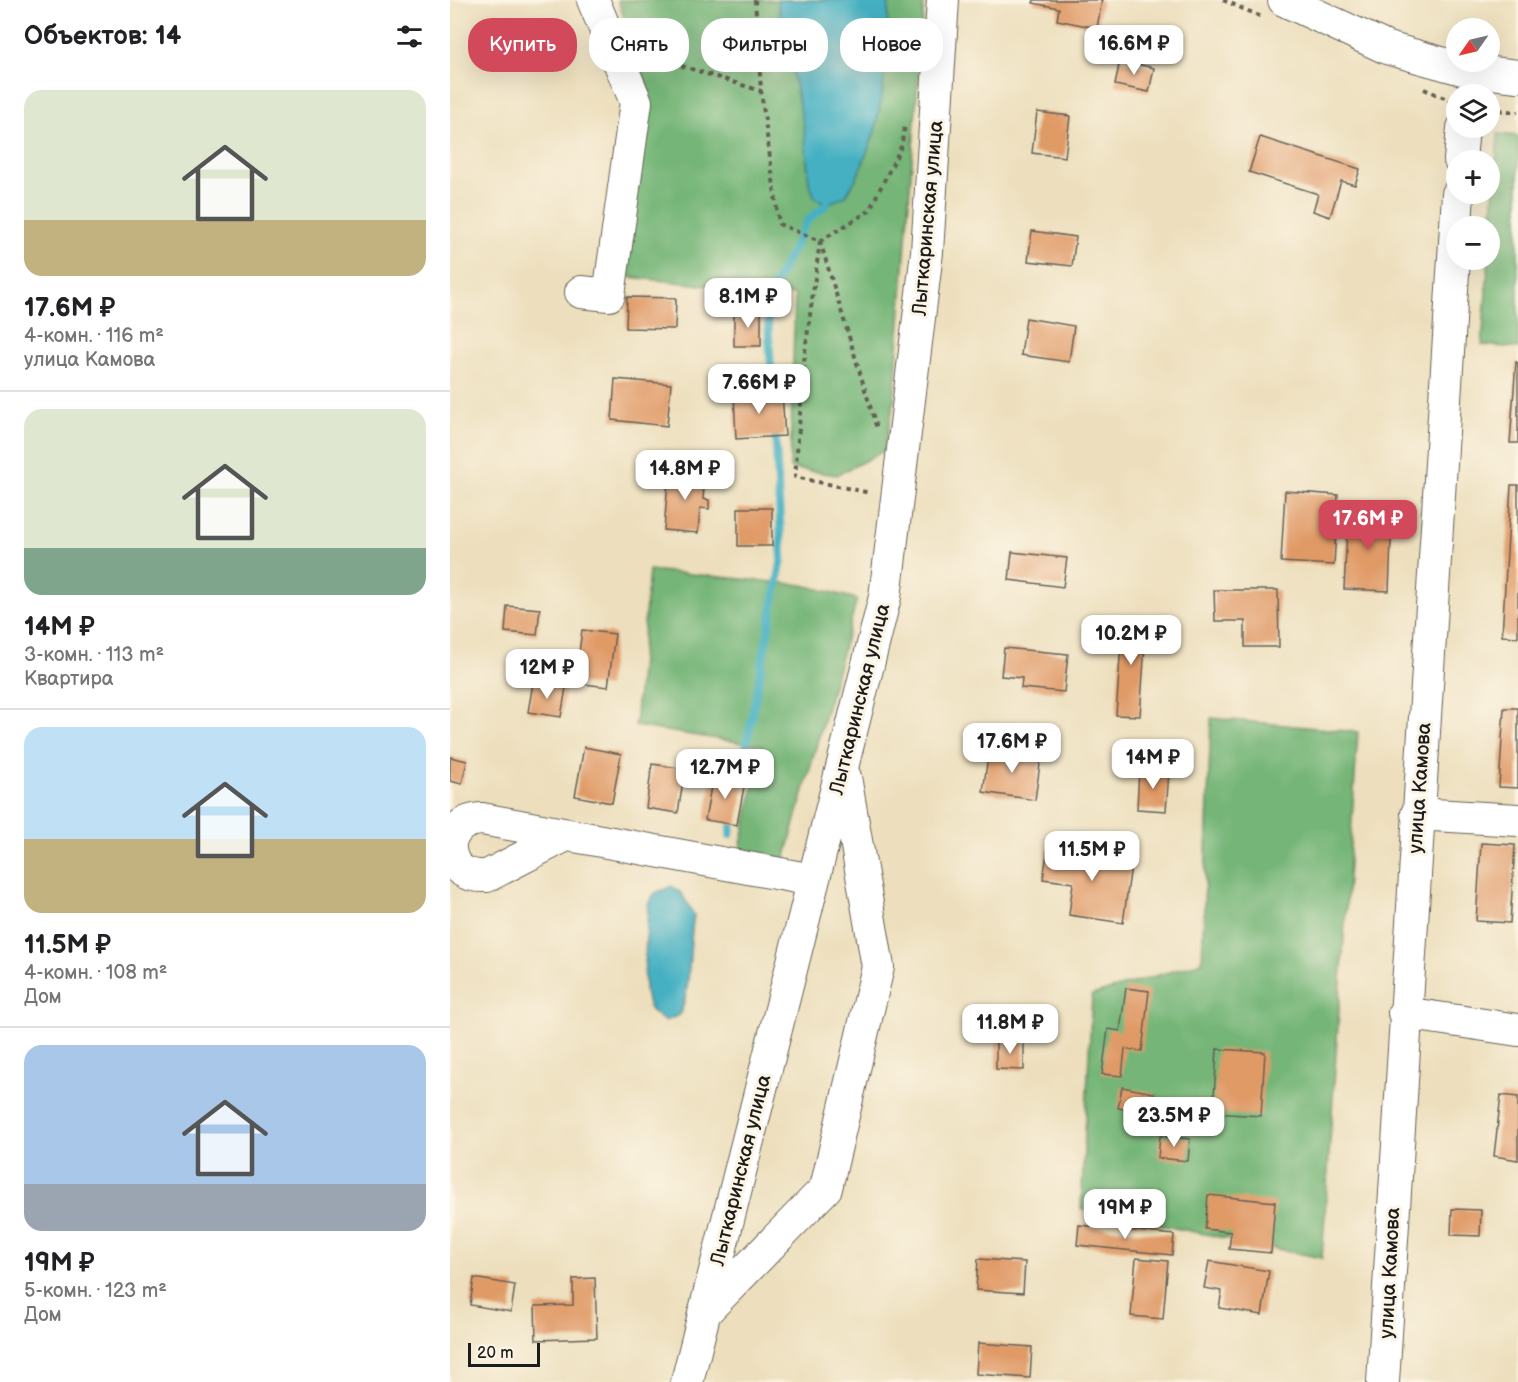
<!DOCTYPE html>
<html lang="ru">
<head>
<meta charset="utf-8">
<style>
	body { margin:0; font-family:"Balsamiq Sans",sans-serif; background:#f2f2f2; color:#202124; height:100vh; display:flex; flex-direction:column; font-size:22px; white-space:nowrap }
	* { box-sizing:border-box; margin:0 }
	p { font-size:20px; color:#757577 }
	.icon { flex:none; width:33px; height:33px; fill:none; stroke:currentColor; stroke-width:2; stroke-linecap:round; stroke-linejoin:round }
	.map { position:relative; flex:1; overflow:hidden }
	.panel { display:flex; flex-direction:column; background:#fff; width:450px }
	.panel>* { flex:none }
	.banner { position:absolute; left:18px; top:18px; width:570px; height:54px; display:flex; gap:12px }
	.needle { width:39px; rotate:236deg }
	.buttons { position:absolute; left:996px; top:18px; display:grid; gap:12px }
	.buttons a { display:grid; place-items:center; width:54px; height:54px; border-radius:50%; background:#fff; box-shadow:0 6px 24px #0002; font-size:30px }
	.scale { position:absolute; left:18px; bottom:15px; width:72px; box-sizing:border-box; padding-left:6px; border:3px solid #1c1c1c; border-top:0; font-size:16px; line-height:21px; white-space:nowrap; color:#1c1c1c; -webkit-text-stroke:4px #fcf5e5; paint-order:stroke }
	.price { position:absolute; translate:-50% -51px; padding:0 14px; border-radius:12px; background:#fff; color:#222; font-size:20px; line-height:39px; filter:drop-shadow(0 2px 3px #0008) }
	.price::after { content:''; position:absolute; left:50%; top:36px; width:18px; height:14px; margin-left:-9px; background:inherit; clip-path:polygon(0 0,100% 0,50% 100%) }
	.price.current { background:#d1495b; color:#fff }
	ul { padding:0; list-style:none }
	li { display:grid; align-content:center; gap:12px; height:318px; padding:0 24px }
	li+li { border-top:2px solid #e0e0e0 }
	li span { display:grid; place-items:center; height:186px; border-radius:18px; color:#555 }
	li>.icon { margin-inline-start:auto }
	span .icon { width:108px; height:108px; fill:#fffc; stroke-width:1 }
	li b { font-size:26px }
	h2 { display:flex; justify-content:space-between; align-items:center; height:72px; padding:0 24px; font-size:26px }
	.pill { padding:0 21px; border-radius:24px; background:#fff; box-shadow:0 6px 24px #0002; font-size:21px; line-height:54px }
	.pill.current { background:#d1495b; color:#fff }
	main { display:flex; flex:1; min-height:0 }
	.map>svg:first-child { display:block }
</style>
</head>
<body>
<main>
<section class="panel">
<h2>Объектов: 14<svg class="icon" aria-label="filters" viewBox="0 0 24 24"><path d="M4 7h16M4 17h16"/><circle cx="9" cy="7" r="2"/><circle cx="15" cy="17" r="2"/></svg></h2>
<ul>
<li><span style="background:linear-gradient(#dfe7d0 70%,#c2b280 0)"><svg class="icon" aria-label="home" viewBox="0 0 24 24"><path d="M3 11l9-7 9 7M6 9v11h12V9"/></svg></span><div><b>17.6M ₽</b><p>4-комн. · 116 m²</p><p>улица Камова</p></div></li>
<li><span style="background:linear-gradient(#dfe7d0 75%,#7fa58c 0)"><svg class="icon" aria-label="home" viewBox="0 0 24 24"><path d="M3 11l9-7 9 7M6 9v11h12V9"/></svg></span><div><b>14M ₽</b><p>3-комн. · 113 m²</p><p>Квартира</p></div></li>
<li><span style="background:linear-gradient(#bfe0f5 60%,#c2b280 0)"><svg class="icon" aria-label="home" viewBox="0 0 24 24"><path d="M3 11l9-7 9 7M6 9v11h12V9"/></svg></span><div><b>11.5M ₽</b><p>4-комн. · 108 m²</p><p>Дом</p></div></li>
<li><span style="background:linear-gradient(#a9c7e8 75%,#9aa5b1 0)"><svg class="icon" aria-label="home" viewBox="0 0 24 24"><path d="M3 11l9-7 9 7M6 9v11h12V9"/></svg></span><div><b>19M ₽</b><p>5-комн. · 123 m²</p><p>Дом</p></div></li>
</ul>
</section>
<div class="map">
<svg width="1068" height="1382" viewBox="0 0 1068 1382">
	<rect width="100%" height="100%" fill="#fcf5e5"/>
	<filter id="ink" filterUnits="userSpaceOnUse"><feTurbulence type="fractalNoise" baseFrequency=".0167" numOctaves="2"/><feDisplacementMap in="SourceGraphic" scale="12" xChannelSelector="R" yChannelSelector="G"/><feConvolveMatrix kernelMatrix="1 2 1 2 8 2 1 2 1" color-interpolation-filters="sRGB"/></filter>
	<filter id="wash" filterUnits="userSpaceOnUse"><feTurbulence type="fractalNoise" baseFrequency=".008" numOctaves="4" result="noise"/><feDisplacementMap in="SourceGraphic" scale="24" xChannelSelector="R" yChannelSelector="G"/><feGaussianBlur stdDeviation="1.35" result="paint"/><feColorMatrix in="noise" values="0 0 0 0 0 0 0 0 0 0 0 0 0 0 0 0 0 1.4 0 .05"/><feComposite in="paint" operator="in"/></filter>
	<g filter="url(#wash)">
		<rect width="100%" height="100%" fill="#eddfbd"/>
		<path fill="#75b577" stroke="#48684a" stroke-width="1.5" d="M168 0H474L444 402 434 451 387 475 340 468 345 295 152 274 199 92Z
			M1048 134 1068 136V348L1032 345Z
			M199 570 353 585 407 599 335 859 290 849 312 746 185 726Z
			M761 718 908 732 872 1258 631 1209 642 995 752 962Z"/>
		<path fill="#44b0c2" stroke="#30666f" stroke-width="1.5" d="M327 0H439L433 88 425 132 408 175 396 196 377 204 365 198 359 183 354 127Z
			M222 886 231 893 244 915C238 947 242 985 230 1015L215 1021C208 1017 200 1012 198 1004 190 982 198 930 198 904L205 893Z"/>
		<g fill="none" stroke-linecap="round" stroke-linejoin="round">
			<path stroke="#44b0c2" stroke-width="8" d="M323 400 318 321 321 292 357 221 377 204
				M288 789 332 558 325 427
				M280 835 283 815"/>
		</g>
		<g id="blocks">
			<path fill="#e09a66" d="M584 0H652L647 28 607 20 609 8 583 3Z
				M670 60 704 68 699 92 665 85Z
				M587 112 620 116 615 157 582 153Z
				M810 137 910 169 905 185 891 181 880 217 863 211 868 194 799 172Z
				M582 231 626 237 622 266 578 261Z
				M177 297 226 298 225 329 176 328Z
				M311 312V346H284V313Z
				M576 318 624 326 619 362 571 355Z
				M1066 362 1068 363V443H1060Z
				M165 379 221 384 217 426 162 420Z
				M332 392 335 436 286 439 284 394Z
				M219 470 255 473 253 499 259 500V509L250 508 248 533 214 530Z
				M1061 485H1068V637L1052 636Z
				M835 491 888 495 884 565 831 562Z
				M288 508H322V546H288Z
				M898 511 942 514 939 591 894 589Z
				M562 552 617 558 613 587 559 580Z
				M764 590H828L829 647H795V621H765Z
				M57 606 90 609 87 635 55 632Z
				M673 615 697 617 690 716 666 715Z
				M132 630 165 634 158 687 125 683Z
				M554 648 618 654 614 692 571 688 572 678 551 676Z
				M83 683 116 688 111 717 78 712Z
				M1054 708H1068V788L1049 787Z
				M134 747 171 754 162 803 125 796Z
				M539 749 591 757 585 800 533 792Z
				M0 757 17 761 12 784 0 781Z
				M202 764 235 769 228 813 196 808Z
				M689 770 719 772 716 811 687 809Z
				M263 775 295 781 287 825 255 820Z
				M1031 843 1065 845 1060 923 1026 921Z
				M598 847 682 859 673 923 619 915 623 883 593 879Z
				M676 988 699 991 692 1051 675 1049 672 1076 652 1074 658 1029 670 1031Z
				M546 1040H574V1070L546 1069Z
				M767 1049 815 1052 811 1116 763 1113Z
				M672 1087 704 1093 700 1114 668 1108Z
				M1051 1095 1068 1097V1160L1044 1156Z
				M710 1136 740 1139 738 1161 708 1158Z
				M758 1195 825 1202 821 1253 779 1249 781 1232 755 1229Z
				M682 1204 711 1206 709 1226 681 1223Z
				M1002 1209 1031 1210 1030 1236 1001 1235Z
				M629 1225 724 1235 722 1255 627 1245Z
				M686 1258 718 1261 713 1319 681 1316Z
				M528 1259 575 1262 573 1293 526 1290Z
				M759 1261 819 1271 812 1315 769 1308 772 1291 754 1288Z
				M24 1278 65 1285 61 1312 20 1305Z
				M145 1278 147 1338 86 1340 85 1306 123 1305V1279Z
				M528 1343 582 1347 580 1378 526 1374Z"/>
		</g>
	</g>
	<g filter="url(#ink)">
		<use href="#blocks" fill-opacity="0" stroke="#656054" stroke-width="1.5"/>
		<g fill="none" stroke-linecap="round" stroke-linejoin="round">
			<defs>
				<path id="minor" d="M834 0 937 48 1016 70 1068 76
					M1010 160 1013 128
					M131 292 159 295 186 102 143 0
					M967 814 1068 820
					M0 843C5 827 15 820 32 819L363 880
					M0 849C2 870 18 877 37 876L116 835
					M954 1013 1068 1030
					M254 1313 376 1188 428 967 395 777
					M237 1382 435 597 477 252 493 0
					M933 1382 1008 194"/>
			</defs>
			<use href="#minor" stroke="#656054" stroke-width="34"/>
			<path stroke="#656054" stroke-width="4" stroke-dasharray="4.5 4.5" stroke-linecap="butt" d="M305 0 311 91 329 224 370 241 427 429
				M773 0 814 18
				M1038 28V26
				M197 55 311 91
				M974 89 1006 103
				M1040 109 1068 112
				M370 241 355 352 345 477 420 493
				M370 241 419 211 451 147 455 125"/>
			<use href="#minor" stroke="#fff" stroke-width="32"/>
		</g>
	</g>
	<g text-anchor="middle" stroke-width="6" stroke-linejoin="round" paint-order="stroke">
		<g font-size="20" fill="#1c1c1c" stroke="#fcf5e5">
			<text transform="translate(477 218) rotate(-85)" y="7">Лыткаринская улица</text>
			<text transform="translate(409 699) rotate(-76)" y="7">Лыткаринская улица</text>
			<text transform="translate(969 788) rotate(-86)" y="7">улица Камова</text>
			<text transform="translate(290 1170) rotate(-76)" y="7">Лыткаринская улица</text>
			<text transform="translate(939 1273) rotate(-87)" y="7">улица Камова</text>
		</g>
	</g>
</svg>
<div class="buttons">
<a><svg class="needle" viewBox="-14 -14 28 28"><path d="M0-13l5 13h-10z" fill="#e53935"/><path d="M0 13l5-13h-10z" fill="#757577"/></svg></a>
<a><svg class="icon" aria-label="layers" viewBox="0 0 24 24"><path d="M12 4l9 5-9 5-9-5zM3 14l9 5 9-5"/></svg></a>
<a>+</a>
<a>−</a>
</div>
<div class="scale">20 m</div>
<b class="price" style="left:684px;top:76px">16.6M ₽</b>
<b class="price" style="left:298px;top:329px">8.1M ₽</b>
<b class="price" style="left:309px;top:415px">7.66M ₽</b>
<b class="price" style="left:235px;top:501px">14.8M ₽</b>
<b class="price current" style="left:918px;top:551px">17.6M ₽</b>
<b class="price" style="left:681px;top:666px">10.2M ₽</b>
<b class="price" style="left:97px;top:700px">12M ₽</b>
<b class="price" style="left:562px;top:774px">17.6M ₽</b>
<b class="price" style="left:703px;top:790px">14M ₽</b>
<b class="price" style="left:275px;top:800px">12.7M ₽</b>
<b class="price" style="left:642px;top:882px">11.5M ₽</b>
<b class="price" style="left:560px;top:1055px">11.8M ₽</b>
<b class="price" style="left:724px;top:1148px">23.5M ₽</b>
<b class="price" style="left:675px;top:1240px">19M ₽</b>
<div class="banner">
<a class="pill current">Купить</a>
<a class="pill">Снять</a>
<a class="pill">Фильтры</a>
<a class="pill">Новое</a>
</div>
</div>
</main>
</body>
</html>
